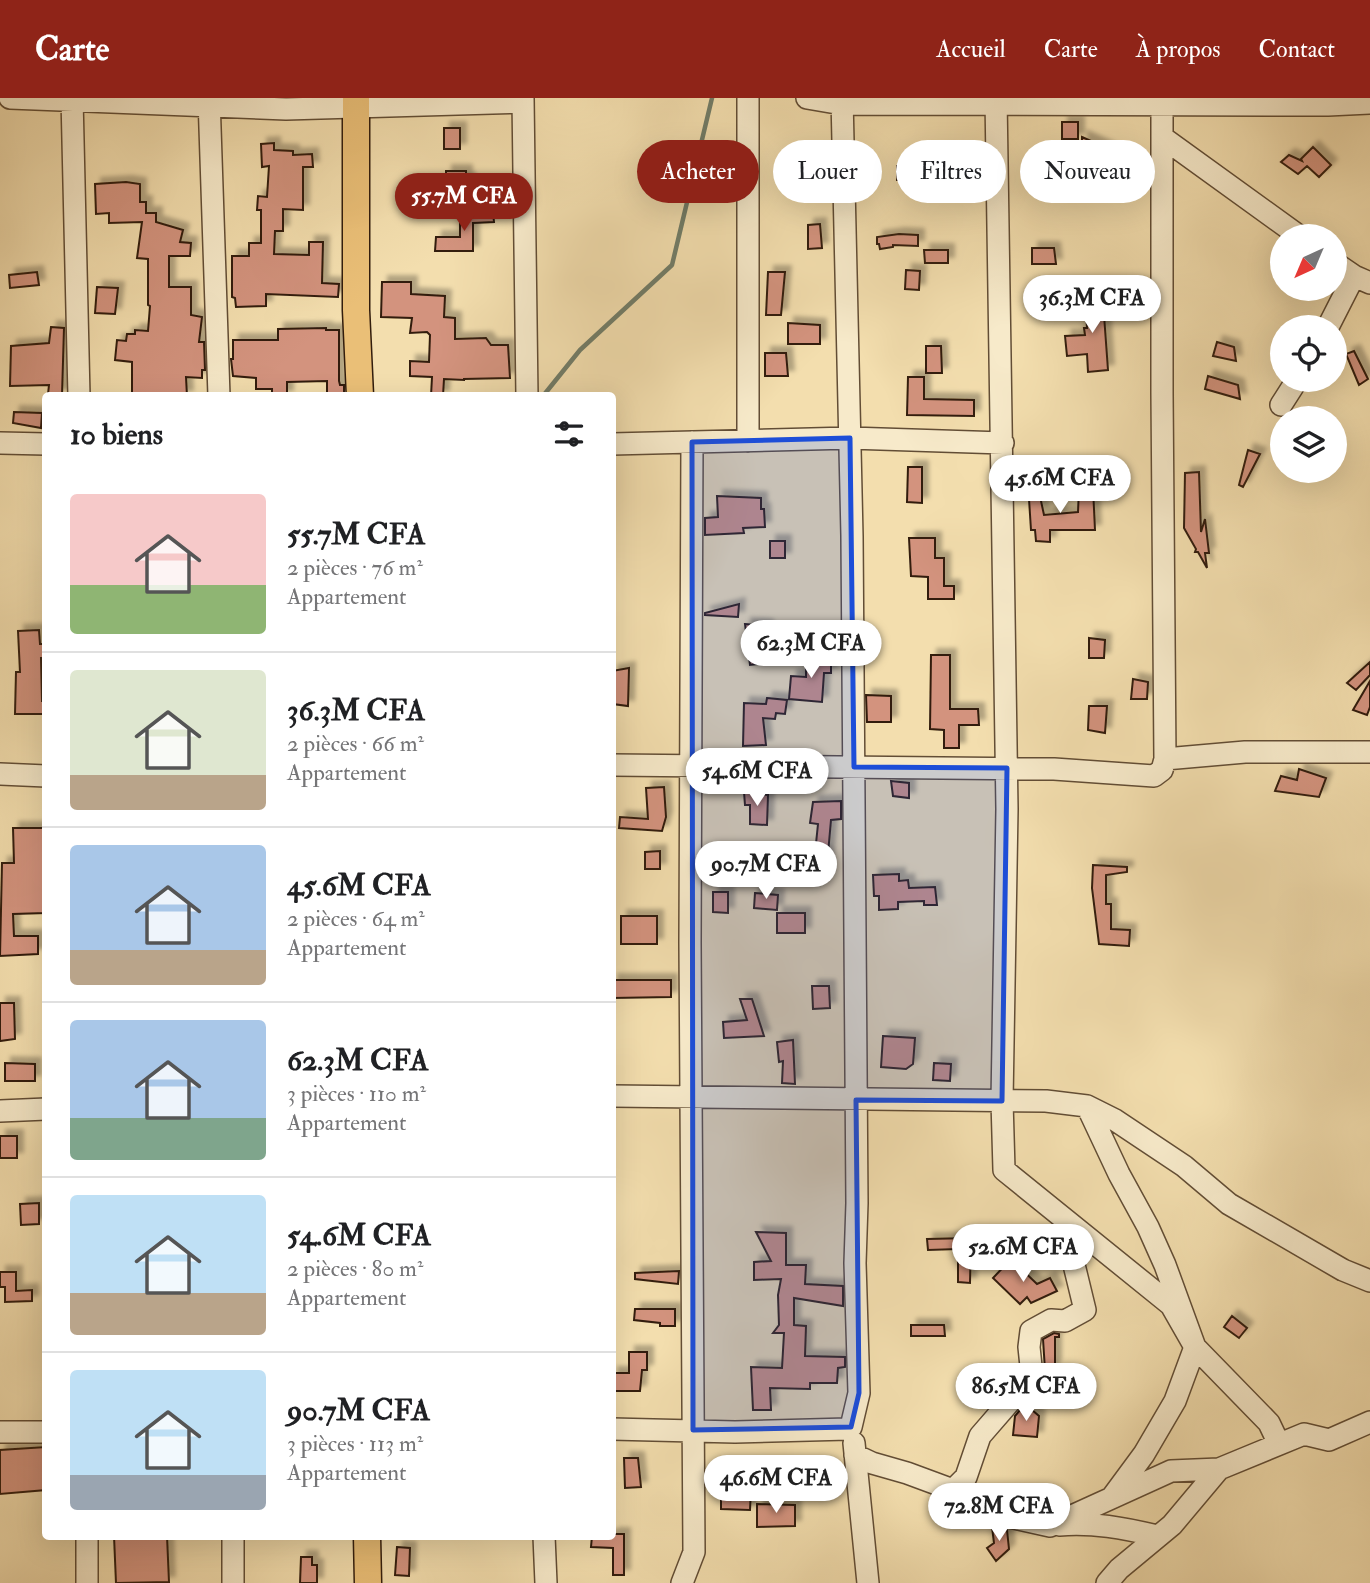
<!DOCTYPE html>
<html lang="fr">
<head>
<meta charset="utf-8">
<style>
	body { margin:0; font-family:"IM FELL Double Pica",serif; background:#f6f6f6; color:#202124; height:100vh; display:flex; flex-direction:column; font-size:26px; white-space:nowrap }
	* { box-sizing:border-box; margin:0 }
	p { font-size:23px; color:#757577 }
	.icon { flex:none; width:38px; height:38px; fill:none; stroke:currentColor; stroke-width:2; stroke-linecap:round; stroke-linejoin:round }
	.map { position:relative; flex:1; overflow:hidden }
	.details { position:absolute; left:42px; top:294px; width:574px; height:1148px; display:flex; flex-direction:column; background:#fff; border-radius:7px; box-shadow:0 7px 28px #0002 }
	.details>* { flex:none }
	.hud { position:absolute; left:637px; top:42px; width:626px; height:63px; display:flex; gap:14px }
	.needle { width:46px; rotate:224deg }
	.fabs { position:absolute; left:1270px; top:126px; display:grid; gap:14px }
	.fabs a { display:grid; place-items:center; width:77px; height:77px; border-radius:50%; background:#fff; box-shadow:0 7px 28px #0002; font-size:35px }
	.price { position:absolute; translate:-50% -60px; padding:0 16px; border-radius:24px; background:#fff; color:#222; font-size:23px; line-height:46px; filter:drop-shadow(0 2px 4px #0008) }
	.price::after { content:''; position:absolute; left:50%; top:42px; width:21px; height:16px; margin-left:-10px; background:inherit; clip-path:polygon(0 0,100% 0,50% 100%) }
	.price.current { background:#8f2418; color:#fff }
	ul { padding:0; list-style:none }
	li { display:flex; align-items:center; gap:21px; height:175px; padding:0 28px }
	li+li { border-top:2px solid #e0e0e0 }
	li span { display:grid; place-items:center; flex:none; width:196px; height:140px; border-radius:7px; color:#555 }
	li>.icon { margin-inline-start:auto }
	span .icon { width:84px; height:84px; fill:#fffc; stroke-width:1 }
	li b { font-size:30px }
	h2 { display:flex; justify-content:space-between; align-items:center; height:84px; padding:0 28px; font-size:30px }
	.chip { padding:0 24px; border-radius:32px; background:#fff; box-shadow:0 7px 28px #0002; font-size:24px; line-height:63px }
	.chip.current { background:#8f2418; color:#fff }
	header { display:flex; align-items:center; gap:42px; box-sizing:border-box; height:98px; padding:0 35px; background:#8f2418; color:#fff }
	header strong { font-size:33px }
	nav { display:flex; gap:38px; margin-inline-start:auto; font-size:24px }
	.map>svg:first-child { display:block }
</style>
</head>
<body>
<header>
<strong>Carte</strong>
<nav><a>Accueil</a><a>Carte</a><a>À propos</a><a>Contact</a></nav>
</header>
<div class="map">
<svg width="1370" height="1485" viewBox="0 0 1370 1485">
	<defs>
		<filter id="shadow"><feDropShadow dx="6" dy="-6" stdDeviation="2" flood-color="#0004"/></filter>
	</defs>
	<rect width="100%" height="100%" fill="#f3deae"/>
	<filter id="stains"><feTurbulence type="fractalNoise" baseFrequency=".00286" numOctaves="4"/><feColorMatrix values="0 0 0 0 .2 0 0 0 0 .09 0 0 0 0 .02 0 0 0 .5 -.17"/></filter>
	<radialGradient id="worn" r=".72"><stop offset=".6" stop-color="#630" stop-opacity="0"/><stop offset="1" stop-color="#630" stop-opacity=".3"/></radialGradient>
	<g fill="none" stroke-linecap="round" stroke-linejoin="round">
		<path stroke="#727d68" stroke-width="4.5" d="M543 298 580 252 672 167 712 0"/>
	</g>
	<path fill="#d3937e" stroke="#321d0d" stroke-width="2" filter="url(#shadow)" d="M1062 24H1078V41H1062Z
		M444 30H460V51H444Z
		M1082 39 1129 60 1082 64Z
		M274 45V52L293 53V57L312 56 313 69H303V112L283 111V133H275L274 156 309 157V144H323L322 185 339 186 338 199 266 196V208L236 209 235 200 232 199V158H249V145H261V112H257L258 98 267 99 269 68 262 69 261 46Z
		M1313 49 1331 67 1319 79 1307 68 1298 76 1281 64 1289 57 1302 63 1301 61Z
		M918 58V68H930V84L904 85 905 82H897V68H913Z
		M1058 69 1079 70V102H1057Z
		M446 73H466V81H469L470 113 458 112V95H446Z
		M126 84 140 86V104H146V115H156V124L183 132 180 144 191 145 190 158H169V189H191V217L202 219 199 244H204L205 272H202V280L186 279 187 298H132V264L115 262 117 242 126 243 127 236H135V232L148 233 150 208 148 207V161L137 160 142 124 109 125V115L96 116 95 86Z
		M460 114H493L494 124 473 125V153H435L436 139H460Z
		M820 126 822 150 808 151V127Z
		M899 136 918 137V148L893 147V149L880 151 879 146H877V139Z
		M1032 150H1054L1056 166H1032Z
		M924 152H948V165H925Z
		M906 172 920 173 919 192 905 191Z
		M37 174 39 187 10 190 9 177Z
		M768 174H785L781 217H766Z
		M382 184H411V196L445 198 444 219 455 220V241L486 240 491 247H508L510 280 464 281V282L444 281 443 298H431L432 279 410 278V263L429 264 430 237 427 234 410 235 412 220 381 219Z
		M97 189 118 190 115 216 95 215Z
		M1085 194 1103 195 1107 217H1104L1108 272 1088 274 1087 256 1067 258 1065 238 1085 237 1084 230H1087Z
		M788 225 820 227V246H788Z
		M51 229 64 230 62 297 48 296 49 287 10 288 11 248 49 245Z
		M326 230V232H339V283L340 287H344V298H327V283L287 284V298H272V291H256V280L233 278 231 261H233V242H278V231Z
		M1217 244 1234 249 1236 263 1213 258Z
		M926 248H941L942 275H926Z
		M1354 253 1368 281 1359 287 1346 256Z
		M765 255H786L788 278H765Z
		M1208 278 1238 287 1240 301 1205 291Z
		M908 279H924V301L974 302V318L907 317Z
		M14 314 42 315 41 330 13 325Z
		M1248 352 1260 356 1243 389 1239 387Z
		M908 369H922V405L907 404Z
		M1199 374 1201 434 1205 421 1209 455H1205L1207 470 1198 454H1195L1196 451 1184 430 1185 375Z
		M1038 389 1044 417 1078 414 1079 390H1093L1095 432H1050V444L1036 443 1035 432H1031L1029 401H1022L1020 390Z
		M717 398 761 400V411H764L765 429 743 430 744 435 705 437V420L718 419Z
		M909 440H935V460H944V488H954V501H928V479L911 478Z
		M770 443H785V460H770Z
		M739 506 738 519 705 517V515Z
		M745 526 767 528 769 545H764L766 565 750 567Z
		M39 532 40 546H46V560H41L42 603H46V616H15L16 574H20L18 533Z
		M1089 540 1105 542 1104 560H1089Z
		M931 557H950V611H978L979 627H959V650H944V632L930 631Z
		M815 558H831V575H824L822 604 789 601 791 578 806 579V560H815Z
		M1370 564V577L1356 592 1347 585Z
		M629 570 628 608 613 606 612 573Z
		M1133 581 1148 584 1147 601H1131Z
		M1370 583V609L1367 617 1353 612Z
		M866 597 891 598V624H867Z
		M767 600 787 602 785 616 776 615 775 621 763 620 766 647 743 648 744 605 766 606Z
		M1089 608H1107L1105 635 1088 632Z
		M1299 671 1326 680 1319 699 1275 693 1281 678 1297 682Z
		M891 683 909 685V700L893 698Z
		M664 689 666 719 662 733 619 730 620 719 648 721 646 690Z
		M744 694 768 697 767 727 750 726V707H745Z
		M841 703V721L831 722 827 767 814 765 818 726 810 725 813 704Z
		M13 730H46V815L13 816 14 838H38V856L0 858 2 765H14Z
		M660 753V771H645V754Z
		M1093 767 1127 769V774L1106 777V806H1111V831L1130 832 1129 848 1099 846 1092 790Z
		M899 776V783L908 782 909 790 935 789 937 807H924V803L898 804V811L879 812V798H874L873 777Z
		M713 794H728V815L713 814Z
		M755 795 778 797 777 812 754 810Z
		M777 815H805V835H777Z
		M621 818H657V846H621Z
		M612 882H671V899L612 900Z
		M812 888H829L830 910 813 911Z
		M740 901H752L764 938 724 940 723 924 747 922Z
		M0 905H14L15 941 0 943Z
		M883 938 915 940 913 966 906 971 881 969Z
		M793 942 795 986 782 985 783 963 779 964 777 944Z
		M5 965 35 966V983H5Z
		M934 965 951 966 950 983 933 982Z
		M0 1038H17V1060H0Z
		M39 1105V1126L21 1127 20 1106Z
		M756 1134 786 1135V1167H806L805 1186 843 1188V1208L794 1200V1227L806 1228 805 1258 845 1259V1269L838 1270 837 1285H810V1291L770 1290 771 1312H753L751 1269 782 1270 784 1235H773L779 1227 778 1197 781 1181 754 1182V1164L771 1163Z
		M971 1140 970 1185 958 1184V1151L928 1152 927 1141Z
		M1011 1161 1037 1186 1050 1180 1057 1193 1031 1205 1027 1199 1020 1206 993 1180Z
		M679 1173 678 1186 635 1181V1175Z
		M0 1174H16V1193L32 1192V1203L5 1204V1189H0Z
		M635 1211H675V1228H660V1225L634 1222Z
		M1232 1218 1247 1230 1239 1240 1224 1229Z
		M911 1227H944L945 1238H911Z
		M1054 1235 1059 1236V1239H1055V1267H1053V1272H1045L1043 1241Z
		M629 1254H647V1272H642L640 1293H612V1275H629Z
		M1025 1306 1039 1318 1037 1339 1013 1337 1015 1318Z
		M46 1349V1392L0 1396V1352Z
		M624 1360H638L641 1389 625 1390Z
		M721 1390 751 1391 750 1412 721 1411Z
		M757 1406 795 1407V1428L757 1429Z
		M992 1429 1007 1432 1009 1451 996 1463 987 1450 994 1445Z
		M613 1436H624V1477H613V1450L591 1449 592 1438H613Z
		M114 1438H167L169 1484 116 1485Z
		M397 1449 410 1450 409 1478 395 1477Z
		M301 1459H312V1467H317V1485H300Z"/>
	<g fill="none" stroke-linecap="round" stroke-linejoin="round">
		<defs>
			<path id="minor" d="M10 0 286 11 523 4
				M72 0 79 298
				M209 0 219 298
				M523 0 527 298
				M748 0V343
				M807 0 842 6 1328 7 1370 5
				M996 0 1007 711 1002 1003 1004 1072 1171 1207 1195 1249 1175 1303 1144 1356 1113 1398
				M1162 39 1299 138
				M1335 165 1354 178 1370 185
				M1328 229 1354 178
				M1281 307 1297 282
				M0 345 46 346
				M612 346 850 340 1003 345
				M1165 661 1245 654H1370
				M612 667 1054 671 1154 678 1162 672 1165 661 1162 295V0
				M0 676 46 678
				M612 998 1046 1003 1087 1008 1115 1022 1184 1068 1229 1106 1343 1172 1370 1183
				M1087 1008 1119 1076 1148 1129 1165 1167 1195 1249 1269 1325 1279 1346
				M0 1013 46 1011
				M612 1331 735 1334 848 1331 851 1329 859 1295 855 1165 857 1105 852 438 842 0
				M0 1334H46
				M854 1345 868 1485
				M855 1357 872 1365 907 1375 953 1392 987 1414 1050 1428 1171 1373 1219 1371 1304 1336 1329 1342 1370 1324
				M953 1392 966 1379 980 1338 1032 1278 1029 1249 1031 1233 1051 1222 1065 1223 1085 1212 1068 1142 1067 1123
				M1059 1427C1092 1424 1124 1430 1157 1438
				M87 1438V1485
				M233 1438V1485
				M544 1438 546 1485
				M682 1485 694 1454 690 845 692 344
				M1107 1485 1119 1471 1172 1427 1219 1371"/>
			<path id="major" d="M356 0V212L360 298
				M367 1438 368 1485"/>
		</defs>
		<use href="#minor" stroke="#624d35" stroke-width="24"/>
		<use href="#major" stroke="#321d0d" stroke-width="29"/>
		<use href="#minor" stroke="#f7eaca" stroke-width="21"/>
		<use href="#major" stroke="#eabf77" stroke-width="26"/>
	</g>
	<path fill="#1d4ed8" fill-opacity="0.2" stroke="#1d4ed8" stroke-width="5" stroke-linejoin="round" d="M850 340 854 669 1007 670 1002 1003 856 1002 859 1295 851 1329 693 1332 692 344Z"/>
	<rect width="100%" height="100%" filter="url(#stains)"/>
	<rect width="100%" height="100%" fill="url(#worn)"/>
</svg>
<div class="fabs">
<a><svg class="needle" viewBox="-14 -14 28 28"><path d="M0-13l5 13h-10z" fill="#e53935"/><path d="M0 13l5-13h-10z" fill="#757577"/></svg></a>
<a><svg class="icon" aria-label="locate" viewBox="0 0 24 24"><circle cx="12" cy="12" r="6"/><path d="M12 2v4M12 18v4M2 12h4M18 12h4"/></svg></a>
<a><svg class="icon" aria-label="layers" viewBox="0 0 24 24"><path d="M12 4l9 5-9 5-9-5zM3 14l9 5 9-5"/></svg></a>
</div>
<b class="price current" style="left:464px;top:135px">55.7M CFA</b>
<b class="price" style="left:1092px;top:237px">36.3M CFA</b>
<b class="price" style="left:1060px;top:417px">45.6M CFA</b>
<b class="price" style="left:811px;top:582px">62.3M CFA</b>
<b class="price" style="left:757px;top:710px">54.6M CFA</b>
<b class="price" style="left:766px;top:803px">90.7M CFA</b>
<b class="price" style="left:1023px;top:1186px">52.6M CFA</b>
<b class="price" style="left:1026px;top:1325px">86.5M CFA</b>
<b class="price" style="left:776px;top:1417px">46.6M CFA</b>
<b class="price" style="left:999px;top:1445px">72.8M CFA</b>
<div class="hud">
<a class="chip current">Acheter</a>
<a class="chip">Louer</a>
<a class="chip">Filtres</a>
<a class="chip">Nouveau</a>
</div>
<section class="details">
<h2>10 biens<svg class="icon" aria-label="filters" viewBox="0 0 24 24"><path d="M4 7h16M4 17h16"/><circle cx="9" cy="7" r="2"/><circle cx="15" cy="17" r="2"/></svg></h2>
<ul>
<li><span style="background:linear-gradient(#f6c9c9 65%,#8fb573 0)"><svg class="icon" aria-label="home" viewBox="0 0 24 24"><path d="M3 11l9-7 9 7M6 9v11h12V9"/></svg></span><div><b>55.7M CFA</b><p>2 pièces · 76 m²</p><p>Appartement</p></div></li>
<li><span style="background:linear-gradient(#dfe7d0 75%,#b9a48a 0)"><svg class="icon" aria-label="home" viewBox="0 0 24 24"><path d="M3 11l9-7 9 7M6 9v11h12V9"/></svg></span><div><b>36.3M CFA</b><p>2 pièces · 66 m²</p><p>Appartement</p></div></li>
<li><span style="background:linear-gradient(#a9c7e8 75%,#b9a48a 0)"><svg class="icon" aria-label="home" viewBox="0 0 24 24"><path d="M3 11l9-7 9 7M6 9v11h12V9"/></svg></span><div><b>45.6M CFA</b><p>2 pièces · 64 m²</p><p>Appartement</p></div></li>
<li><span style="background:linear-gradient(#a9c7e8 70%,#7fa58c 0)"><svg class="icon" aria-label="home" viewBox="0 0 24 24"><path d="M3 11l9-7 9 7M6 9v11h12V9"/></svg></span><div><b>62.3M CFA</b><p>3 pièces · 110 m²</p><p>Appartement</p></div></li>
<li><span style="background:linear-gradient(#bfe0f5 70%,#b9a48a 0)"><svg class="icon" aria-label="home" viewBox="0 0 24 24"><path d="M3 11l9-7 9 7M6 9v11h12V9"/></svg></span><div><b>54.6M CFA</b><p>2 pièces · 80 m²</p><p>Appartement</p></div></li>
<li><span style="background:linear-gradient(#bfe0f5 75%,#9aa5b1 0)"><svg class="icon" aria-label="home" viewBox="0 0 24 24"><path d="M3 11l9-7 9 7M6 9v11h12V9"/></svg></span><div><b>90.7M CFA</b><p>3 pièces · 113 m²</p><p>Appartement</p></div></li>
</ul>
</section>
</div>
</body>
</html>
